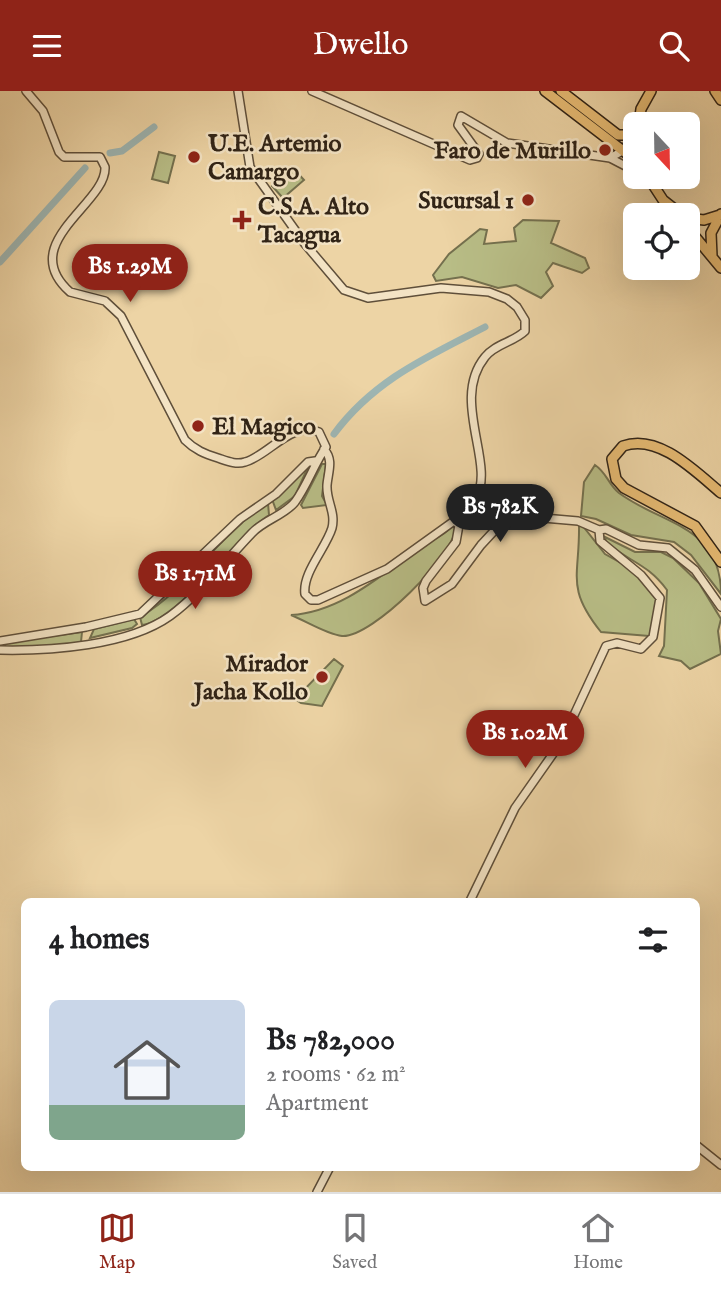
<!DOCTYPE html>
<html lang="en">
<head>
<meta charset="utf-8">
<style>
	body { margin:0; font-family:"IM FELL English",serif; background:#f2f2f2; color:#202124; height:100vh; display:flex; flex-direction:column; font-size:26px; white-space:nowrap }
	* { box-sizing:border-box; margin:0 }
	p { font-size:23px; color:#757577 }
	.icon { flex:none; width:38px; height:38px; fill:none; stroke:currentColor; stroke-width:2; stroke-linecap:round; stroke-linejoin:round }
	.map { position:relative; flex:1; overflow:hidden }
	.details { position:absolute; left:21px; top:807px; width:679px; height:273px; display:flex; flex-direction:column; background:#fff; border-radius:10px; box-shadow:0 7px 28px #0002 }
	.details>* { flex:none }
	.needle { width:46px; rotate:158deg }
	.buttons { position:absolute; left:623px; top:21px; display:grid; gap:14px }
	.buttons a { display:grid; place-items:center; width:77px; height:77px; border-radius:10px; background:#fff; box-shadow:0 7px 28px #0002; font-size:35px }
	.price { position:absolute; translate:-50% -60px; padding:0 16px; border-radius:24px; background:#8f2418; color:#fff; font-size:23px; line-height:46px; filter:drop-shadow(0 2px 4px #0008) }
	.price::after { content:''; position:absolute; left:50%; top:42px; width:21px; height:16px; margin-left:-10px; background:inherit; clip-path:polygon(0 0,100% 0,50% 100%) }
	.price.current { background:#222; color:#fff }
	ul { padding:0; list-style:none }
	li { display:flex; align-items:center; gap:21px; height:175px; padding:0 28px }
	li+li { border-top:2px solid #e0e0e0 }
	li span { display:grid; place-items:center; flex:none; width:196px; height:140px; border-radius:10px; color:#555 }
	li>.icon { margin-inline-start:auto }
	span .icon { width:84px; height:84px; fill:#fffc; stroke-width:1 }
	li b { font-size:30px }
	h2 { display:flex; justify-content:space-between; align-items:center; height:84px; padding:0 28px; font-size:30px }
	header { display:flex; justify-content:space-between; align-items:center; height:91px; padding:0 28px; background:#8f2418; color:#fff; font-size:32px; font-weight:600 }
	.dock { display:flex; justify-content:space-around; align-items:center; height:98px; border-top:2px solid #e0e0e0; background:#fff; font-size:19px; color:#757577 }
	.dock a { display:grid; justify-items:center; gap:4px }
	.dock .current { color:#8f2418 }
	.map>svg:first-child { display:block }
</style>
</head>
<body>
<header><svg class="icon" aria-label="menu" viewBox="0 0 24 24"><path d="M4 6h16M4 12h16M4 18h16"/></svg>Dwello<svg class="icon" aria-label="search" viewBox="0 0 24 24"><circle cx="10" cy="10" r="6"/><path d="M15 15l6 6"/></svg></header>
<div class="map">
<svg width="721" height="1101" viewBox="0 0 721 1101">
	<rect width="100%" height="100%" fill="#edd4a5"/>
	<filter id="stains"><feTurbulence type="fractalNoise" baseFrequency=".00286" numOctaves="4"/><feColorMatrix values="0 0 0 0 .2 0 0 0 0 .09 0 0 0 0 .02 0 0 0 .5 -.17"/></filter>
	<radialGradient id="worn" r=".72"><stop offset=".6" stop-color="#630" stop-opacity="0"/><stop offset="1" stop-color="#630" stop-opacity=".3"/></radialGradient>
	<path fill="#b8bd86" stroke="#74704e" stroke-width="2" d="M159 61 175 65 168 92 152 88Z
		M293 77 304 89 283 107 272 95Z
		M523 129 559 130 551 152 585 167 589 177 582 182 553 172 546 181 553 195 541 207 516 194 498 197 462 186 436 190 433 184 449 163 480 138 487 139 484 153 516 150 514 137Z
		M322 373H326L322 405 327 414 303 417 301 414Z
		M595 374C607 382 608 393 619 402 662 434 721 434 721 503L691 464 674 451 631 444 596 428 581 425 584 391Z
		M308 376 295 405 276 419 272 408Z
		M268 412 269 424 255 434C233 457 171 532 142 534L140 526C190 497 219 442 268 412Z
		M579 434H582L605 463 646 486 660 501 654 542 649 545 601 541C565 496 580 485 579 434Z
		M452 435H456C456 463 372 547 342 545 326 543 306 530 291 524 341 521 381 484 421 456 431 449 445 445 452 435Z
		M605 446 635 461H661L673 467 699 492 721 528 718 540 721 563 690 578 681 570 659 565 664 555 667 499C647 472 629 471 606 451Z
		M134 528 137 533 132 537 90 547 94 538Z
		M82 541 81 551 64 556H0V552Z
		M334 568 343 575 322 615 301 612 295 608Z"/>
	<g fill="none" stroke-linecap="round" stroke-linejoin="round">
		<path stroke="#9db5b2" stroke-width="7" d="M110 62 122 60 154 36
			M0 171 85 77
			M334 343C374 289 427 266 485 236"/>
		<defs>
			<path id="minor" d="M238 0 250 76 305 153 344 199 368 207 441 197 489 201 507 208 517 216 525 229V240C514 251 495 253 485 266 450 309 496 373 476 407 471 416 462 423 454 430
				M312 0 470 69 477 67 479 63 458 34 461 25 507 52 610 67 635 80
				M610 67 624 59 633 42
				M324 358C334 369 328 381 327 394 326 410 336 421 332 437 326 457 302 482 305 503L311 509H318L387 478 454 430 459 434 456 451 426 490 423 497 425 510 452 493 481 454 509 424 578 430 599 439
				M0 550 86 536 140 523 240 428 276 403 308 371 315 370
				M0 559C50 560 128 555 170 525 200 503 226 469 252 442 264 429 285 424 295 411 308 393 314 373 326 356L319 341C292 329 268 365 245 371 236 374 227 370 218 367 205 363 195 359 185 349L121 225 105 210 70 201C15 152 107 113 105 76L100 66H64L59 61 43 20 26 0
				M470 810 515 717 562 650 606 555 617 552 641 558 653 546 660 507 641 484 600 450 599 439 606 438 639 454 668 457 695 479 721 516
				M696 1054 721 1074
				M317 1101 330 1076"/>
			<path id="major" d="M545 0 635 69
				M561 0 618 44H627L635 39
				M715 0 721 9
				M639 33 641 18 651 0
				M648 86 663 109 682 124
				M688 127 704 129 720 124
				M688 137 721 177
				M712 165 711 142 721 123
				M721 402C695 380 658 342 623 355L612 368 616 388 624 397 695 435 721 471"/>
		</defs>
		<use href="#minor" stroke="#5f4f3a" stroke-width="10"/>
		<use href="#major" stroke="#302316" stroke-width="12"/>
		<use href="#minor" stroke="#f3e3c4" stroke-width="7"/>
		<use href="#major" stroke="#e6ba72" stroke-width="9"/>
	</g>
	<g fill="#8f2418" stroke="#f3e3c4" stroke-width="2.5">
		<circle cx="605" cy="59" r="7"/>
		<circle cx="194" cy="66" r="7"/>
		<circle cx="528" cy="109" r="7"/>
		<path d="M238.5 118.5h7v7h7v7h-7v7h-7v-7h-7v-7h7z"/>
		<circle cx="198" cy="335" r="7"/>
		<circle cx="322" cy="586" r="7"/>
	</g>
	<g text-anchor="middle" stroke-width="5" stroke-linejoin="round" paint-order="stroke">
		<g font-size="24" font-weight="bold" fill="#302316" stroke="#f3e3c4" text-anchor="start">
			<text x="208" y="60">U.E. Artemio<tspan x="208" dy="28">Camargo</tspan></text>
			<text x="591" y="67" text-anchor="end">Faro de Murillo</text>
			<text x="514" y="117" text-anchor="end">Sucursal 1</text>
			<text x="258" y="123">C.S.A. Alto<tspan x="258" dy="28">Tacagua</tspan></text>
			<text x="212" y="343">El Magico</text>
			<text x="308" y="580" text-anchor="end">Mirador<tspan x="308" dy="28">Jacha Kollo</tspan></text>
		</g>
	</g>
	<rect width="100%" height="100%" filter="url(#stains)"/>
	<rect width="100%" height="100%" fill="url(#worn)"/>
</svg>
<div class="buttons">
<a><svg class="needle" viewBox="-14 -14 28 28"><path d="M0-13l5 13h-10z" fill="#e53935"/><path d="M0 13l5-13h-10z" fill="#757577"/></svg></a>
<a><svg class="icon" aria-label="locate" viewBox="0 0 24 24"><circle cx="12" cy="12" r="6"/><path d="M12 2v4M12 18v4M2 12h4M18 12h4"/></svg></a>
</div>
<b class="price" style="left:130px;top:213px">Bs 1.29M</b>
<b class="price current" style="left:500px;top:453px">Bs 782K</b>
<b class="price" style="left:195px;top:520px">Bs 1.71M</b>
<b class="price" style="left:525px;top:679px">Bs 1.02M</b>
<section class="details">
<h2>4 homes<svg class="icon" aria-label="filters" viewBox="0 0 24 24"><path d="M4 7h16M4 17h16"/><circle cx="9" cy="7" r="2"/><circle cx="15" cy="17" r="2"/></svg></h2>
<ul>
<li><span style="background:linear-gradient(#c9d6e8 75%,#7fa58c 0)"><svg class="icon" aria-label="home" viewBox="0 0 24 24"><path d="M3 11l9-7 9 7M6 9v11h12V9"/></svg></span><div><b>Bs 782,000</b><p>2 rooms · 62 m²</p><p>Apartment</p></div></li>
</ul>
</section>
</div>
<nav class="dock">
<a class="current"><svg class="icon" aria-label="map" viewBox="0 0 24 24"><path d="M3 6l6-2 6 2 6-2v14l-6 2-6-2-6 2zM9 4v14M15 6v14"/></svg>Map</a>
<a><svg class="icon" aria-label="saved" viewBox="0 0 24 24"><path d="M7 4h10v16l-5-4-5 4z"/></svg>Saved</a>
<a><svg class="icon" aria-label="home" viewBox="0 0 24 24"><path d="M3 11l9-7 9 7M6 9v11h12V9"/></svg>Home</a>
</nav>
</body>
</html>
